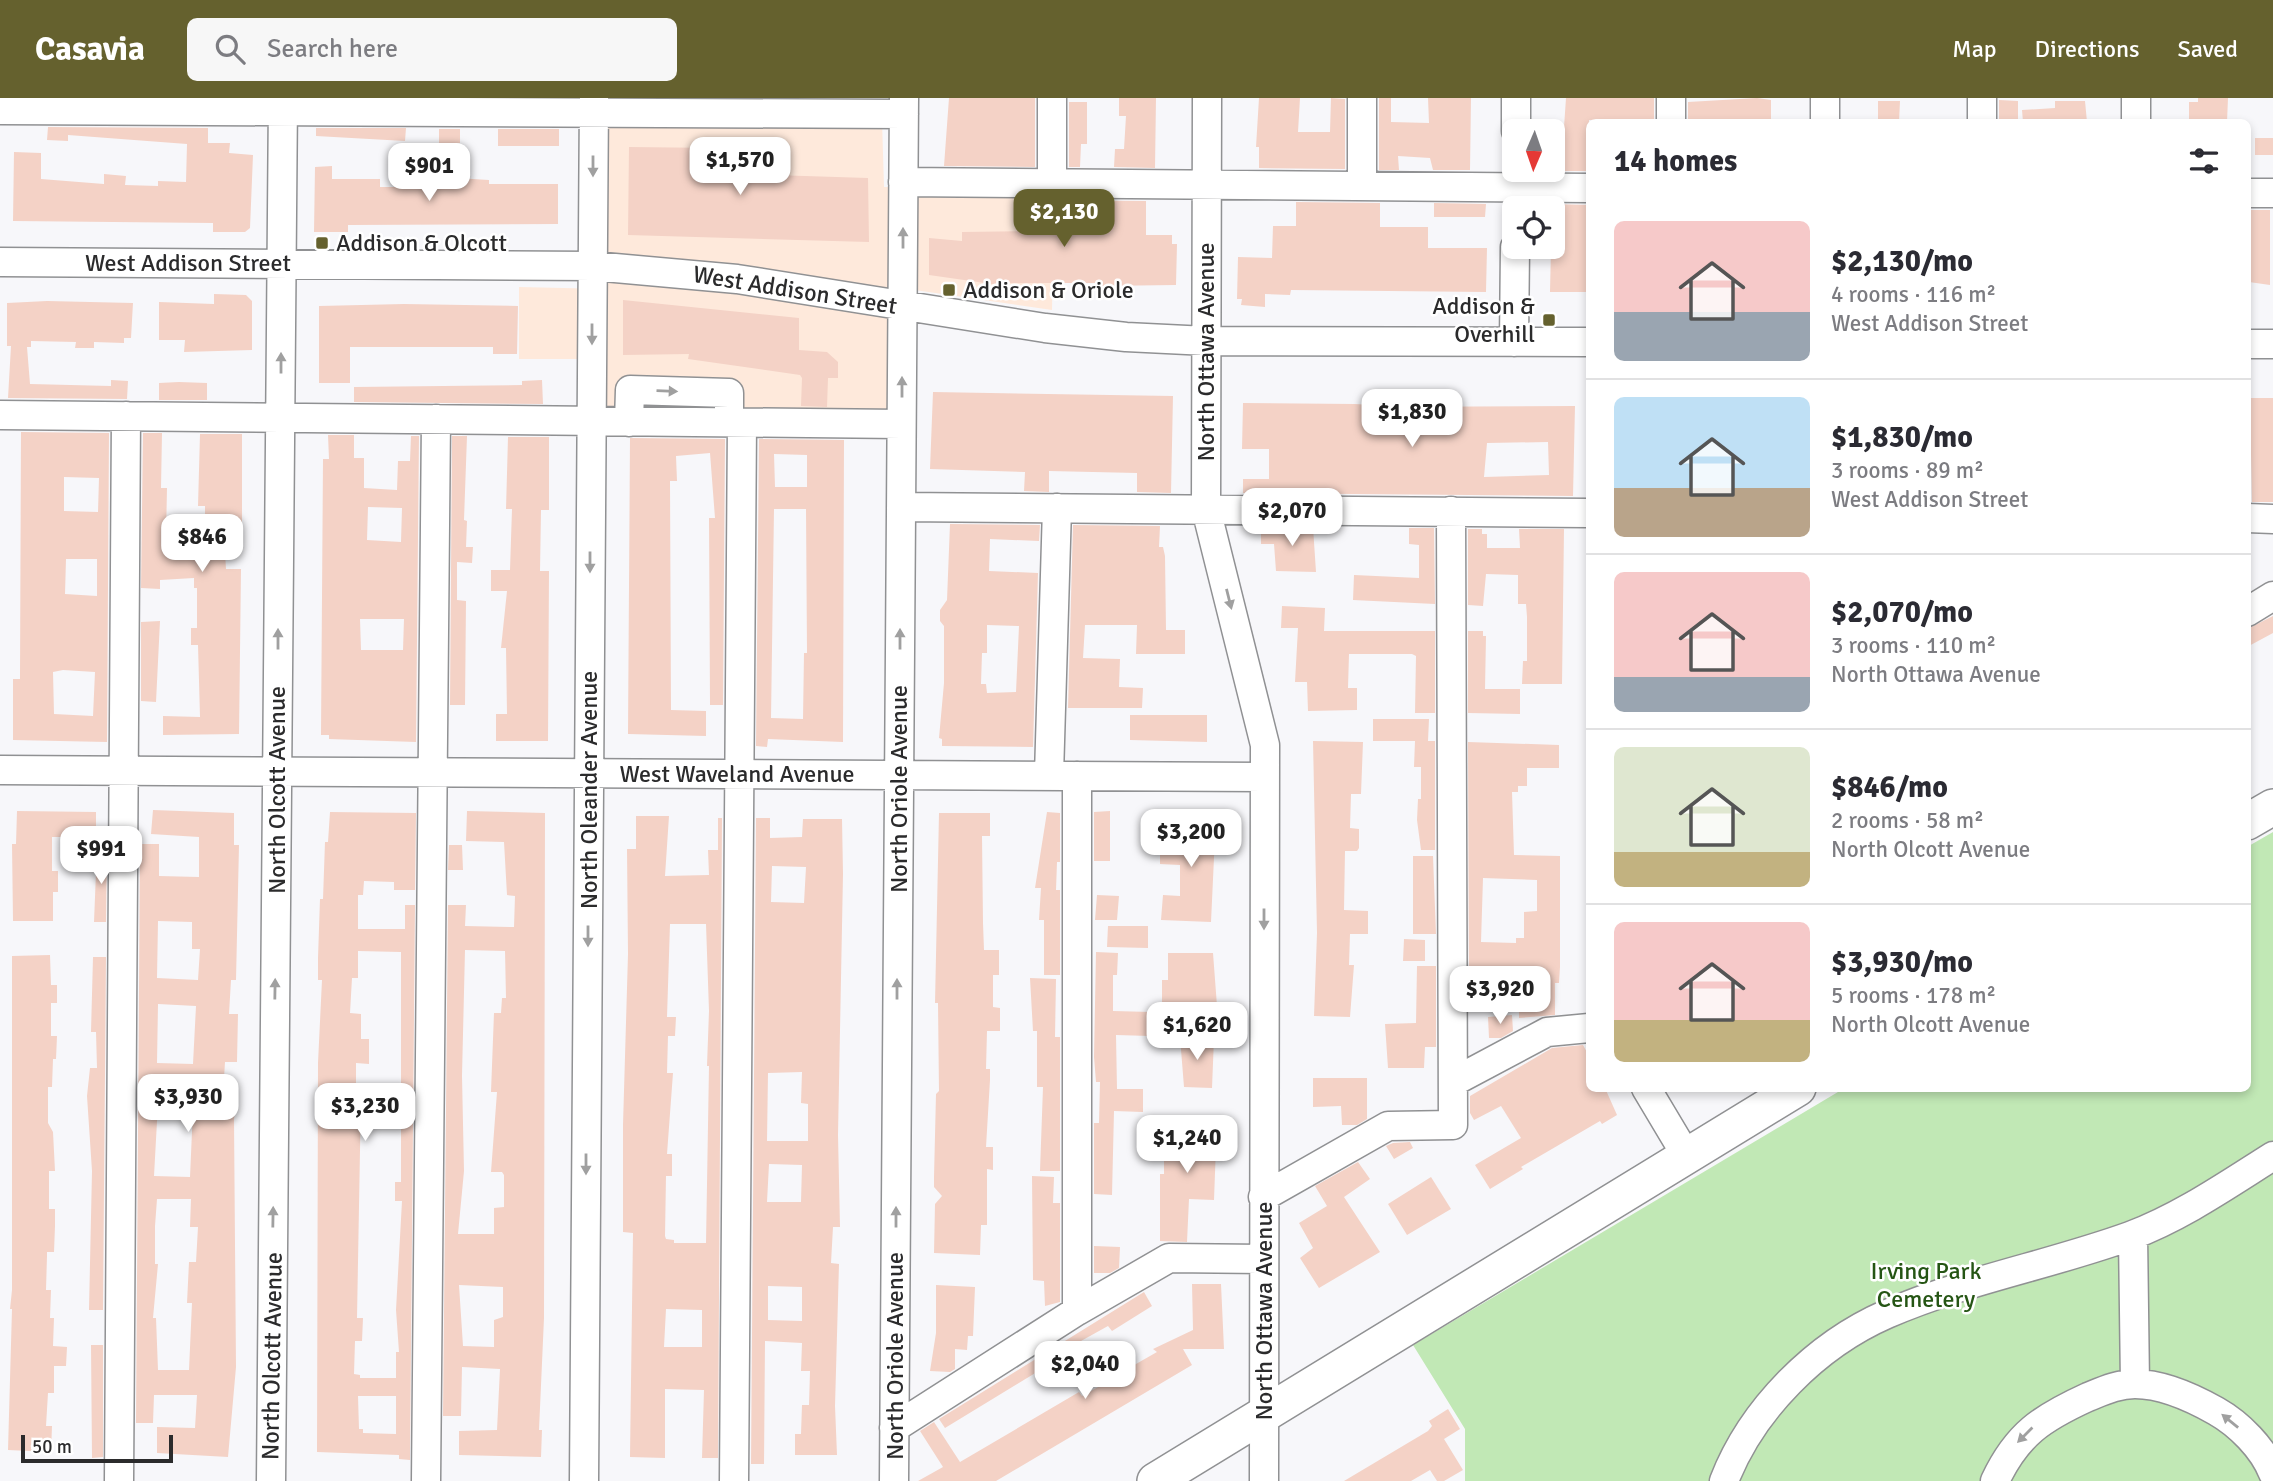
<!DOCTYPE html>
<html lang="en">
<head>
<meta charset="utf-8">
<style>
	body { margin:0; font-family:Signika,sans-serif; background:#f7f7f7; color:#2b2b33; height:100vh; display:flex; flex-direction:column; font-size:26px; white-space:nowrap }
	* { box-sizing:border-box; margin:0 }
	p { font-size:23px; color:#7c7c81 }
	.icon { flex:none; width:38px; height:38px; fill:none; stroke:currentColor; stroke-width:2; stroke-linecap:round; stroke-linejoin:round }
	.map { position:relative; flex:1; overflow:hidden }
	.sheet { position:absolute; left:1586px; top:21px; width:665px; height:973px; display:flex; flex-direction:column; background:#fff; border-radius:10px; box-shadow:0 4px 10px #0003 }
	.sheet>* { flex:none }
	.needle { width:46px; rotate:182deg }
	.fabs { position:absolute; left:1502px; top:21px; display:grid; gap:14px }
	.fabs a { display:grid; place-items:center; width:63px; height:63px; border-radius:10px; background:#fff; box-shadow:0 4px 10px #0003; font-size:35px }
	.scale { position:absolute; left:21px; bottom:18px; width:152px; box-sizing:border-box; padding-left:7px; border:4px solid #2b2b2c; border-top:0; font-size:19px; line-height:24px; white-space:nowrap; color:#2b2b2c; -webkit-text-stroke:5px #fff; paint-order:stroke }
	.price { position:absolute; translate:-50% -60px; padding:0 16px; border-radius:14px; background:#fff; color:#222; font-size:23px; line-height:46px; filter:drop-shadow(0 2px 4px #0008) }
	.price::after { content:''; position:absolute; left:50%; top:42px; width:21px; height:16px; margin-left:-10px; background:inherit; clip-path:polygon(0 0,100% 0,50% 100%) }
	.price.selected { background:#65612e; color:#fff }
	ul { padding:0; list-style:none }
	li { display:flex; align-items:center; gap:21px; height:175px; padding:0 28px }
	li+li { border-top:2px solid #e1e1e2 }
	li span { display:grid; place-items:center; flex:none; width:196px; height:140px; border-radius:10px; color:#555 }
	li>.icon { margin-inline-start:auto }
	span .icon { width:84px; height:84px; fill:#fffc; stroke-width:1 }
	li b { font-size:30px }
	h2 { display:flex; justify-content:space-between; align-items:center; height:84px; padding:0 28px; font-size:30px }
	header { display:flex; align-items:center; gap:42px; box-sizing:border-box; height:98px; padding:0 35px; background:#65612e; color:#fff }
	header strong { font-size:33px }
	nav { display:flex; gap:38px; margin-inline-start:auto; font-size:24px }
	.search { width:490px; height:63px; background:#f7f7f7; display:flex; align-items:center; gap:18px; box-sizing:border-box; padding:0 24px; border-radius:10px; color:#7c7c81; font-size:26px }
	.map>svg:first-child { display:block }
</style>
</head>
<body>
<header>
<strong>Casavia</strong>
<div class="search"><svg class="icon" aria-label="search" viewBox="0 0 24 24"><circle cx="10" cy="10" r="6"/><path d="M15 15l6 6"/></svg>Search here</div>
<nav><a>Map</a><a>Directions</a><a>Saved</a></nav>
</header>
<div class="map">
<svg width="2273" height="1383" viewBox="0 0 2273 1383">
	<rect width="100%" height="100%" fill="#f7f7fa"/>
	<path fill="#fee9db" d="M882 22 884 89 1054 91 1052 212 894 189 892 324 594 320V261H519V189L607 191 608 23Z"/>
	<path fill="#c1e8b5" d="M2273 734V1383H1465V1331L1413 1247 1843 991 2247 990V749Z"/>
	<path fill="#f4d2c6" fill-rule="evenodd" d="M949 0H1035V69L944 68Z
		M1119 0H1156L1155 70 1114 69 1115 51H1124L1126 18H1119Z
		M1259 0H1300L1298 34H1330L1331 0 1345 1V71L1259 70V49H1256Z
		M1379 0H1391V24L1429 25 1428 0H1471L1470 72H1433L1430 60 1398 58 1399 72H1379Z
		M1566 0H1654V21L1589 22V73H1561Z
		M1757 0 1771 2V24H1688V4Z
		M2198 0H2228L2227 24H2189V4H2198Z
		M1999 2 2018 3V21H1999Z
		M1878 3H1900L1899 24H1878Z
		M2055 3H2085L2087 24H2023L2022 12 2055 10Z
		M1069 4H1087V46H1081L1080 69H1069Z
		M48 29 208 30V45H230L229 55 253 57 250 130 245 134H213V125L13 123 14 54 41 55V81L104 86V76L126 78 125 87 158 88V83L186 84 187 46 68 37V43L47 42Z
		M316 30H406L405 43 316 38Z
		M439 31H460V45H439Z
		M498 31H559V48H498Z
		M2255 40H2273V57H2255Z
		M719 44 774 46 773 77 868 80 869 144 628 137 629 49 719 50Z
		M332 68V81H380V89H412V84L440 85V79L489 82V86H558V126L348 127V134H314L315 69Z
		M1033 102 1146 103V137H1172V146H1177L1176 187 1100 188V185H1006V188L929 177V140L962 143V134L1033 133Z
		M1296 104 1380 105V129H1428V150H1487L1486 194 1291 192 1290 197 1265 196V209L1241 207 1242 201H1237L1238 159 1272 160 1273 128H1296Z
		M1434 105 1486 106 1485 119H1434Z
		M1552 106 1589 107V194H1550Z
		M2249 112H2270V187L2249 184Z
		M214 196 246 197 252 203V252L184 254 185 242H159V204L214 206Z
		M623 202 799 220V252L827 254 838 264V280H828L827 309 801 308 802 280 800 277 688 261 689 256 623 257Z
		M47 203 133 205 131 240H124V245L94 244V250H75L76 244 31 243V249H27L30 286 111 288V282L128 283 127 301 8 300 11 248H7V205Z
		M404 206 518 208 517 256H493V249H350V285H319V208Z
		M542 282 543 306 354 304V289L522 287V283Z
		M179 284 207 285V302H159V285Z
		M933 294 1173 298 1171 395 1137 394V375L1049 373V394L1024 393 1025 374 930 371Z
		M2247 300H2273V404H2252L2251 356H2247Z
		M1243 305 1355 306 1372 307V309L1575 308 1573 398 1243 395V381H1269V351H1242ZM1548 344 1549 377 1484 379 1487 345Z
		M21 334 109 335 107 644 13 642V581H20ZM64 379 99 380 98 414 64 413ZM66 461H97V498L65 496ZM63 572 95 574 93 618 54 616 53 574Z
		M143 335H162L161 390H167L166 440H205V408H198L200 336H242V437H224L226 471H241L239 636 163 637V618L200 619 198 547H191V530H197V490H194V480L160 482V491L141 490Z
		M328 337H354V360H364V390L397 392 398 363H410L411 338H419L416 644 329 641V637H321L323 361H329ZM368 409 402 410 401 444 367 442ZM360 521H404L403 552H361Z
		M452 338H467L464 422 467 423 466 449H473L472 465 457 464V502L466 503 465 607H450Z
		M508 339H549V412H541L540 473H549L548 643H496V616H507L506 550H501L507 493H491V472H510L512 411H506Z
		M630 340 725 341 723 607H710L709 420H715L710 355 676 358 677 383H670L671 612 706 613V638L628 636Z
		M759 341 844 342 843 644 768 641 767 649 756 648ZM774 356 807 357V389H775ZM774 411H806L807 555H804L803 621 771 620Z
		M950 426 1040 427 1039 443 990 441 989 473 1038 475 1033 649 942 648V641L939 640 944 585V528L940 523V512L947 502ZM987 527 1019 528 1016 594 987 595 986 586H981L982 555H987Z
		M1073 427 1160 428 1159 449H1163L1165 458 1166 532H1185V556H1136L1137 527H1085L1083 560 1120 561 1119 589 1143 590 1142 610H1068Z
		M1261 429H1313L1316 474 1276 473 1274 446H1261Z
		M1409 430H1434L1435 506 1353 502 1354 477 1419 480V447L1409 446Z
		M1468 431H1482V436H1487V450H1520L1519 431H1564L1562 586H1522L1523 563H1527V519L1526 506H1518V477L1486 476 1483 508 1468 507Z
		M1282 508 1325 510 1324 533H1435V615H1415L1416 558 1412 556H1349L1348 590H1357V612L1308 613 1307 584H1295L1298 530H1281Z
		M2273 518V535L2247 549V531Z
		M160 523 156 604 141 603V524Z
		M1468 533H1483V538H1486L1485 591H1520V616L1468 615Z
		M1130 617H1207V644L1130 642Z
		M1373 621H1429L1428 643H1435V752H1421L1417 722 1418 701H1421V669H1414L1415 643H1373Z
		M1313 643 1363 644 1361 696H1351L1350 730 1359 731V750L1357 753H1345L1344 812 1368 813V836H1350L1349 867H1354L1350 919 1314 918 1317 835Z
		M1468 644 1559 647V670H1527V688H1518V694H1512L1514 757 1560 758V869L1559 885H1555V917L1519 920V883L1485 882V891H1469ZM1483 780 1537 782V813L1524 814V840H1516V845L1481 844Z
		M153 712 234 715V747H239L236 882H231L229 916H238L237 964H225L223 996 238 997 234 1021 236 1269 228 1359 157 1355V1329L195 1330 197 1297H154L153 1325H136L140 746H159V778L199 779V739L151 736ZM158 823 192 824V851H200L198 882 157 880ZM158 906 196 908 193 966 157 965ZM159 987 194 988 190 1079 154 1078ZM157 1101H191L190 1129H198L196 1164H189L187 1205H192L189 1272H158L156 1220H153L158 1166H155V1128Z
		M17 713 96 714V739H52V773H58V794H53V823H13L12 746H16Z
		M467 713 545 715 544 1220 539 1332H542L541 1359 459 1357V1333L497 1332 500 1271 462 1269 461 1318H443L448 807H466L465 828 514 829 515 798 507 797 504 744 466 743ZM465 852 505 853 506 900H502L501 915H494L491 994H497L491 1074H502L504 1077V1109L494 1110V1136H458L464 1073 462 978ZM459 1187 503 1189V1219L494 1222V1249L463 1248Z
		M1110 713V763H1094V714Z
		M330 714 416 715 415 792H394V784L364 783 363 797H358V831H405V807H415L410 1362 399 1361V1357L317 1354 318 965 322 882H318V860L320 801H323L325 744H328ZM358 853 401 854V1084H395V1103H402L396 1212 399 1254H396V1280H360V1277L354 1276 355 1243H362L363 1220H357L361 997H356V965L369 966V941H361V916L350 915 352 880H358ZM358 1298H396V1336L363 1335V1331H359Z
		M1047 714 1060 715V764H1057L1056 792H1060V877H1044V822H1039L1041 790H1035Z
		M939 715H990V738H982L983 825 984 852H999V877H993V909L1000 910V933H987L986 971H990V982L986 1049H993V1072L987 1071V1127H981L980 1157 934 1155 935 1106 942 1098 934 1089V1079L936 996 939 993 938 905H935Z
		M1177 716 1216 717 1211 824 1161 822 1163 797 1180 798V767L1160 766V742L1177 743Z
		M636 718H669L665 778 709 777 708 752H718V720H722L718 1360H702L704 1292 665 1291V1360L630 1359 633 1135 623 1134V1027L628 856 627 751H636ZM670 826H706L709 913 707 968H709L706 1145H674V1142L666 1141 665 1138 666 1078H672V1056H667L673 975H667L668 938H675L676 919H667ZM666 1211 702 1212V1249H664Z
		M756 720H770V740L802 739 803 721H842L843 776 838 1037 840 1129H833L831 1165 839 1166 835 1308 837 1357H795V1336H801L802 1307H809L810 1273H801L802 1245 765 1243 764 1366H751ZM772 768 806 769 804 805 771 804ZM802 974 801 1005 808 1006V1043H767L768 975ZM769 1066 802 1067 801 1104H767ZM768 1188 802 1189V1223L768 1222Z
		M449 747H462L463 772H448Z
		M97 749H107L106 824H94Z
		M1413 758H1433L1436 836H1413Z
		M1097 797 1119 798 1117 822H1095Z
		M1108 828H1148V850L1107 849Z
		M1404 841 1425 842V863H1403Z
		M1096 854 1118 855 1117 877H1113V913L1151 914 1150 938 1116 937 1117 991H1143V1014L1114 1013 1112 1097 1094 1096V1025H1099L1100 984H1096L1094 959Z
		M1168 855H1213L1217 908 1162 906V882H1168Z
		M50 857 51 887H57V905H51V938H57L56 961H53L52 989H48V1025L53 1034 55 1073H49V1111H55V1128L54 1154H47V1158L46 1192H51L50 1220H54L53 1248 67 1249 66 1268H54V1295H48L46 1328H52L51 1354 8 1352 12 1211H10L12 1192V858Z
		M93 859H106L103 1212H89L92 1073 87 998 90 970H97L96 934H91Z
		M1417 868H1436V949H1425L1424 970H1388L1385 926 1416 925Z
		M1030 880 1056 881 1055 939H1060V1073H1040L1043 989H1037V933H1033Z
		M1512 917 1513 933 1501 940H1489L1488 919Z
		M1180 939 1214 940 1212 990 1184 989Z
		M1583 947 1589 958V990H1605L1617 1017 1602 1026 1600 1023 1521 1069 1523 1071 1490 1091 1475 1067 1521 1040 1501 1008 1474 1022 1470 1015V998L1552 950Z
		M1313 980H1367V1021L1357 1027H1342L1341 1008 1313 1009Z
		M1176 1020 1217 1021 1214 1102 1189 1101 1187 1144 1160 1143V1076H1164V1057H1169L1171 1033 1176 1034Z
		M1410 1044 1413 1050 1394 1061 1386 1048 1393 1045Z
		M1358 1064 1370 1081 1344 1099 1380 1154 1319 1190 1300 1160 1313 1150 1299 1125 1327 1108 1315 1088Z
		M1032 1078 1054 1079 1053 1105H1060V1204L1045 1208 1044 1183 1033 1182Z
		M1431 1079 1451 1111 1407 1137 1388 1106Z
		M1094 1148 1120 1149 1119 1170 1110 1175H1094Z
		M1192 1186H1221L1224 1251H1183L1192 1267 996 1383H918L943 1369 920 1333 934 1324 960 1364 1079 1294 1082 1298 1109 1283 1101 1269 1121 1257 1129 1270 1157 1254 1153 1251 1193 1232Z
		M936 1187 975 1189 973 1238H968L967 1252 955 1251V1271L950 1274 930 1273 936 1235Z
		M1144 1194 1152 1208 1112 1233 1108 1228 1081 1243 1083 1246 945 1330 939 1321Z
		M91 1247H103V1359L92 1360Z
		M1448 1311 1460 1331 1444 1341 1463 1372 1444 1383H1437L1430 1372 1411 1383H1344L1428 1333 1432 1328 1429 1323Z"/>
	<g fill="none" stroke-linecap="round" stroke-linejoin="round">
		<defs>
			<path id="minor" d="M1207 0 1206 411 1265 647 1264 1383
				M0 12 904 16
				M1671 24V0
				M1825 24V0
				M1982 24V0
				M2136 24V0
				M1516 33V0
				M903 84 1589 90
				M1052 86V0
				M1362 88V0
				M2247 95H2273
				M0 164 593 168 737 181 1045 230 1126 239 1207 243 1589 244
				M1514 244 1515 149
				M2247 246H2273
				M0 317 901 326
				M629 324 630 292 729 295V324
				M901 409 1589 415
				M2247 420 2273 421
				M2247 514 2273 498
				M0 672 1264 679
				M1049 677 1057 410
				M1453 984 1547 934 1589 930
				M1646 990 1686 1057
				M1263 1099 1388 1028 1453 1027 1451 413
				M2133 1137 2135 1286
				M1077 1213V678
				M894 1330 1077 1213 1169 1160 1264 1161
				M119 1383 126 318
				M271 1383 283 0
				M426 1383 436 321
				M584 1383 594 0
				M734 1383 742 325
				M894 1383 904 0
				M1724 1383C1752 1311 1816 1247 1887 1216 1965 1182 2050 1167 2130 1138 2181 1119 2227 1087 2273 1058
				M1995 1383C2017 1336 2042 1320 2088 1299 2103 1293 2118 1286 2135 1286 2162 1286 2193 1300 2216 1313 2239 1326 2263 1350 2273 1375"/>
			<path id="major" d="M2247 724 2273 709
				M1155 1383 1798 990"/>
		</defs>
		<use href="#minor" stroke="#909193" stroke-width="31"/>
		<use href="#major" stroke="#909193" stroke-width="38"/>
		<use href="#minor" stroke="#fff" stroke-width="28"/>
		<use href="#major" stroke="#fff" stroke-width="35"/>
	</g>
	<defs><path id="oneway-solid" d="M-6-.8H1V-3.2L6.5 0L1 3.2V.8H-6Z" transform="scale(1.75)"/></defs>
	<g fill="#a0a0a0">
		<use href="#oneway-solid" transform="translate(593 68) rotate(90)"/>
		<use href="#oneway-solid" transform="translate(903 140) rotate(-90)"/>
		<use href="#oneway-solid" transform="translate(592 236) rotate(90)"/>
		<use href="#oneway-solid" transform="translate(281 265) rotate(-90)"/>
		<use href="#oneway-solid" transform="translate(902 289) rotate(-90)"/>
		<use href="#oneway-solid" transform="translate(667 293) rotate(2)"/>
		<use href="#oneway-solid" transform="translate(590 464) rotate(90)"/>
		<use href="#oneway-solid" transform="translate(1229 501) rotate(76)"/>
		<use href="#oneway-solid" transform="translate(278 541) rotate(-90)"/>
		<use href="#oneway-solid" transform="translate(900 541) rotate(-90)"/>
		<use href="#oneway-solid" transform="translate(1264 821) rotate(90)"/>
		<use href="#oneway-solid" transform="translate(588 838) rotate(90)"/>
		<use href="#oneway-solid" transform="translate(275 891) rotate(-89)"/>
		<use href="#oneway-solid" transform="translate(897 891) rotate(-90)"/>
		<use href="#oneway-solid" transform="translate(586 1066) rotate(90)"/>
		<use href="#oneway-solid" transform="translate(273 1119) rotate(-89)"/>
		<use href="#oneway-solid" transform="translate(896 1119) rotate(-90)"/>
		<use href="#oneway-solid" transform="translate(2230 1323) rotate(-141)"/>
		<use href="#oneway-solid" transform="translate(2025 1337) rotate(135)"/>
	</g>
	<g fill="#65612e" stroke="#fff" stroke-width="2.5">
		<rect x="315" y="138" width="14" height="14" rx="3.5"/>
		<rect x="942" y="185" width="14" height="14" rx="3.5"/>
		<rect x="1542" y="215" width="14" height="14" rx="3.5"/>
	</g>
	<g text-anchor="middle" stroke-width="5" stroke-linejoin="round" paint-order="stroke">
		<g font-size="24" fill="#2b2b2c" stroke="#fff" text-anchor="start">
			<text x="336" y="153">Addison &amp; Olcott</text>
			<text x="963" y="200">Addison &amp; Oriole</text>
			<text x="1535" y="216" text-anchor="end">Addison &amp;<tspan x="1535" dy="28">Overhill</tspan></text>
		</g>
		<g font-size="24" fill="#2b2b2c" stroke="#fff">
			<text x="188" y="173">West Addison Street</text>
			<text transform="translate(795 192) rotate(9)" y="8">West Addison Street</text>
			<text transform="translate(1206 254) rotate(-90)" y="8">North Ottawa Avenue</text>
			<text x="737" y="684">West Waveland Avenue</text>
			<text transform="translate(899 691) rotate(-90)" y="8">North Oriole Avenue</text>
			<text transform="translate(277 692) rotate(-90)" y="8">North Olcott Avenue</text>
			<text transform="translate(589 692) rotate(-90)" y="8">North Oleander Avenue</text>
			<text transform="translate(1264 1213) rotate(-90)" y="8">North Ottawa Avenue</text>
			<text transform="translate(272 1258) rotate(-89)" y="8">North Olcott Avenue</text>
			<text transform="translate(895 1258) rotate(-90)" y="8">North Oriole Avenue</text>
		</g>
		<g font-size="24" fill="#255514" stroke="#fff">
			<text x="1926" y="1181">Irving Park<tspan x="1926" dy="28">Cemetery</tspan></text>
		</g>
	</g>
</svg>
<div class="fabs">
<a><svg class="needle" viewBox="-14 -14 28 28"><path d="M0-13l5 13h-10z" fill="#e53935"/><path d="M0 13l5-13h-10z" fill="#7c7c81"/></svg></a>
<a><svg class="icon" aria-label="locate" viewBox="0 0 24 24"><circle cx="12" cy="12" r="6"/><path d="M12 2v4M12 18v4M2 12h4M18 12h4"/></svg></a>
</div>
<div class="scale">50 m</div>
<b class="price" style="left:740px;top:99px">$1,570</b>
<b class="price" style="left:429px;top:105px">$901</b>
<b class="price selected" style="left:1064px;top:151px">$2,130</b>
<b class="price" style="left:1412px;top:351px">$1,830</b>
<b class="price" style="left:1292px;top:450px">$2,070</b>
<b class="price" style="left:202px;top:476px">$846</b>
<b class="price" style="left:1191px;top:771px">$3,200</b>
<b class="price" style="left:101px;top:788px">$991</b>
<b class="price" style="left:1500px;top:928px">$3,920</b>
<b class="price" style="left:1197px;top:964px">$1,620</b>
<b class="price" style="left:188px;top:1036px">$3,930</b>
<b class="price" style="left:365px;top:1045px">$3,230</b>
<b class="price" style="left:1187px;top:1077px">$1,240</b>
<b class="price" style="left:1085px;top:1303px">$2,040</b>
<section class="sheet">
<h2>14 homes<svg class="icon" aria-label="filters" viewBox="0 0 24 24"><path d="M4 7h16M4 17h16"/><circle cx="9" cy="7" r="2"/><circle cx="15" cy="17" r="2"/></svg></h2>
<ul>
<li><span style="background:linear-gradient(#f6c9c9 65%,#9aa5b1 0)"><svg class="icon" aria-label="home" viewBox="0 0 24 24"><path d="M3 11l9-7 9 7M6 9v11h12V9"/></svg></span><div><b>$2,130/mo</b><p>4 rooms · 116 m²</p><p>West Addison Street</p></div></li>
<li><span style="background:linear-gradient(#bfe0f5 65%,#b9a48a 0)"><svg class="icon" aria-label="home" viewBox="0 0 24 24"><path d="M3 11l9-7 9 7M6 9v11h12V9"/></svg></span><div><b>$1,830/mo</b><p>3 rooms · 89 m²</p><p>West Addison Street</p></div></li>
<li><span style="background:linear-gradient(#f6c9c9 75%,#9aa5b1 0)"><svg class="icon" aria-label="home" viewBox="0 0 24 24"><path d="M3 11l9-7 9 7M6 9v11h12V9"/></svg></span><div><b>$2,070/mo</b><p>3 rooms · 110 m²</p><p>North Ottawa Avenue</p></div></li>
<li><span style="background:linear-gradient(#dfe7d0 75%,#c2b280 0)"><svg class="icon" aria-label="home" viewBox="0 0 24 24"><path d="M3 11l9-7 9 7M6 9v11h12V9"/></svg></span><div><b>$846/mo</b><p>2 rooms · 58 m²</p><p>North Olcott Avenue</p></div></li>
<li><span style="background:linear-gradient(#f6c9c9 70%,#c2b280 0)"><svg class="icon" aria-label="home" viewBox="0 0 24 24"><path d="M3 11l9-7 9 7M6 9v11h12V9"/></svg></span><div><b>$3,930/mo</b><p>5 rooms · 178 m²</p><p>North Olcott Avenue</p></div></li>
</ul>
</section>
</div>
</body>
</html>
